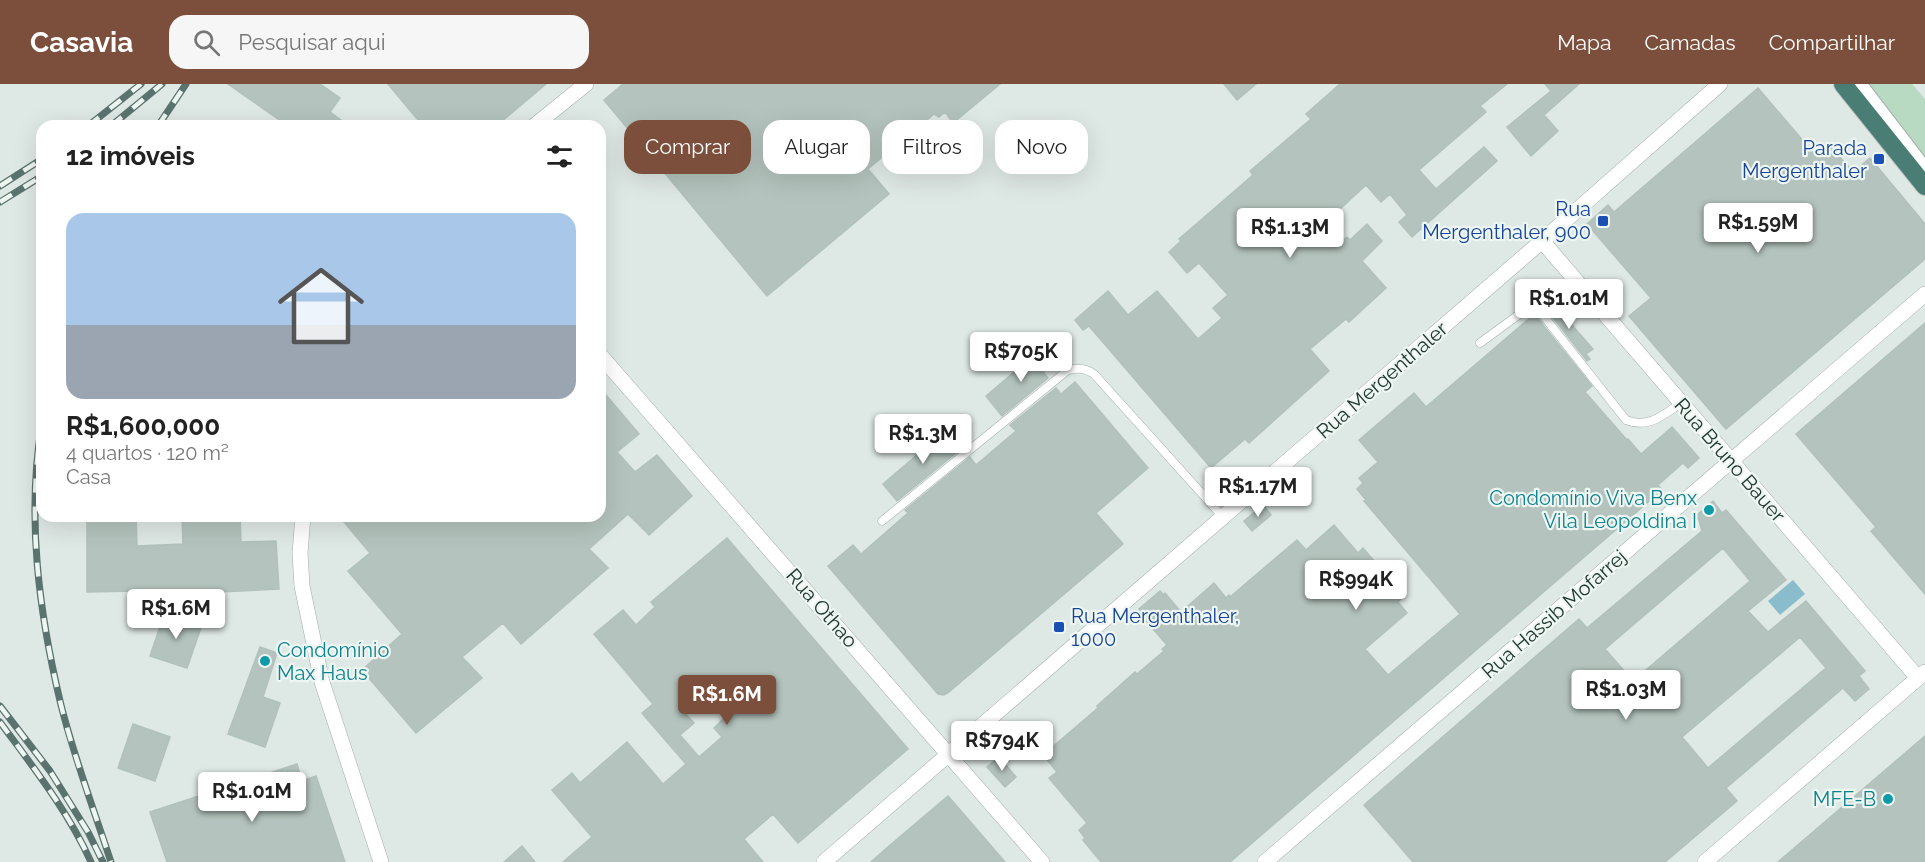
<!DOCTYPE html>
<html lang="pt">
<head>
<meta charset="utf-8">
<style>
	body { margin:0; font-family:Raleway,sans-serif; background:#f6f6f6; color:#222; height:100vh; display:flex; flex-direction:column; font-size:22px; white-space:nowrap }
	* { box-sizing:border-box; margin:0 }
	p { font-size:20px; color:#767676 }
	.icon { flex:none; width:33px; height:33px; fill:none; stroke:currentColor; stroke-width:2; stroke-linecap:round; stroke-linejoin:round }
	.map { position:relative; flex:1; overflow:hidden }
	.drawer { position:absolute; left:36px; top:36px; width:570px; height:402px; display:flex; flex-direction:column; background:#fff; border-radius:18px; box-shadow:0 6px 24px #0002 }
	.drawer>* { flex:none }
	.banner { position:absolute; left:624px; top:36px; width:570px; height:54px; display:flex; gap:12px }
	.price { position:absolute; translate:-50% -51px; padding:0 14px; border-radius:6px; background:#fff; color:#222; font-size:20px; line-height:39px; filter:drop-shadow(0 2px 3px #0008) }
	.price::after { content:''; position:absolute; left:50%; top:36px; width:18px; height:14px; margin-left:-9px; background:inherit; clip-path:polygon(0 0,100% 0,50% 100%) }
	.price.selected { background:#7b4f3c; color:#fff }
	ul { padding:0; list-style:none }
	li { display:grid; align-content:center; gap:12px; height:318px; padding:0 30px }
	li+li { border-top:2px solid #e0e0e0 }
	li span { display:grid; place-items:center; height:186px; border-radius:18px; color:#555 }
	li>.icon { margin-inline-start:auto }
	span .icon { width:108px; height:108px; fill:#fffc; stroke-width:1 }
	li b { font-size:26px }
	h2 { display:flex; justify-content:space-between; align-items:center; height:72px; padding:0 30px; font-size:26px }
	.tag { padding:0 21px; border-radius:18px; background:#fff; box-shadow:0 6px 24px #0002; font-size:21px; line-height:54px }
	.tag.selected { background:#7b4f3c; color:#fff }
	header { display:flex; align-items:center; gap:36px; box-sizing:border-box; height:84px; padding:0 30px; background:#7b4f3c; color:#fff }
	header strong { font-size:28px }
	nav { display:flex; gap:33px; margin-inline-start:auto; font-size:21px }
	.search { width:420px; height:54px; background:#f6f6f6; display:flex; align-items:center; gap:15px; box-sizing:border-box; padding:0 21px; border-radius:18px; color:#767676; font-size:22px }
	.map>svg:first-child { display:block }
</style>
</head>
<body>
<header>
<strong>Casavia</strong>
<div class="search"><svg class="icon" aria-label="search" viewBox="0 0 24 24"><circle cx="10" cy="10" r="6"/><path d="M15 15l6 6"/></svg>Pesquisar aqui</div>
<nav><a>Mapa</a><a>Camadas</a><a>Compartilhar</a></nav>
</header>
<div class="map">
<svg width="1925" height="778" viewBox="0 0 1925 778">
	<rect width="100%" height="100%" fill="#dee8e4"/>
	<path fill="#b8d9c2" d="M1866 0H1912L1925 15V79Z"/>
	<path fill="#89bdcb" d="M1793 496 1805 510 1780 531 1768 517Z"/>
	<path fill="#b4c3bd" stroke="#b1c1bc" stroke-width="1.5" fill-rule="evenodd" d="M228 0H320L340 14 330 28 349 42H288Z
		M388 0H546L496 42H423Z
		M623 0H1000L953 39 945 28 939 33 934 30 868 85 889 110 767 212 604 16Z
		M1224 0H1256L1237 16Z
		M1340 0H1507L1480 22 1486 28 1419 86 1436 105 1484 63 1497 77 1412 153 1399 138 1407 131 1390 110 1381 118 1366 101 1327 137 1344 156 1347 153 1350 156 1367 140 1382 157 1362 177 1386 204 1349 238 1346 235 1310 265 1329 287 1249 359 1245 355 1211 384 1089 242 1083 246 1075 236 1108 207 1128 231 1157 207 1198 255 1222 234 1213 224 1228 211 1199 179 1187 189 1169 168 1181 157 1179 155 1253 91 1250 87 1311 35 1306 30Z
		M1545 0H1579L1544 31 1558 47 1531 72 1507 43 1551 7Z
		M1758 4 1816 72 1829 61 1853 88 1870 74 1925 140V175L1726 345 1629 232 1651 214 1587 140 1608 121 1614 128Z
		M1550 216 1593 265 1586 270 1590 275 1587 277 1547 226 1542 224Z
		M1531 233 1538 235 1592 302 1585 308 1627 356 1628 355 1641 370 1672 343 1699 374 1688 384 1683 379 1658 401 1662 406 1230 778H1101L1083 756 1085 754 1079 746 1087 739 1049 694 1057 688 1043 671 1098 624 1097 622 1135 588 1137 590 1164 567 1162 565 1167 561 1141 531 1143 529 1139 525 1160 507 1164 511 1165 509 1181 528 1214 499 1226 514 1229 511 1230 513 1297 456 1306 466 1334 441 1358 469 1363 464 1404 512 1398 518 1407 529 1365 565 1388 591 1460 530 1364 417 1366 416 1357 405 1363 399 1359 394 1378 378 1359 356 1414 309 1426 323Z
		M1925 239V510L1871 447 1876 443 1796 350Z
		M1041 265 1054 279 1043 288 1048 294 1002 332 986 312Z
		M1075 298 1148 384 1096 429 1123 460 949 608 944 611 938 610 828 482 853 461 861 470 908 429 905 426 970 373 976 381 1016 347 1010 341 1056 304 1061 310Z
		M600 304 639 350 617 368 635 388 657 371 692 412 649 451 628 430 589 465 608 484 521 560 503 539 462 573 482 594 416 649 362 586 402 550 348 487 370 469 339 432H600Z
		M947 345 962 364 897 417 883 400Z
		M1713 417 1722 429 1726 426 1786 496 1748 527 1768 548 1806 517 1865 587 1859 592 1869 605 1855 617 1843 604 1726 704 1737 717 1665 778H1413L1364 721 1579 535 1587 544 1702 447 1699 436 1696 432ZM1723 464 1750 497 1633 597 1605 565ZM1800 553 1826 584 1708 684 1682 653Z
		M1263 421 1271 431 1252 447 1244 437Z
		M87 432H136L137 462 183 460 182 432H240L241 458 276 457 279 505 137 512V507L87 508Z
		M727 454 908 665 798 759 773 730 744 755 763 778H563L592 753 552 706 572 689 580 699 627 658 663 700 686 680 642 629 653 620 594 550 623 526 636 541 655 523 651 518ZM703 608 725 633 714 644 722 653 699 673 680 651 694 639 682 626Z
		M165 528 202 541 187 584 150 572Z
		M260 563 277 569 263 613 280 619 265 663 228 650Z
		M133 640 170 653 155 697 118 684Z
		M1925 652V778H1778Z
		M999 673 1016 693 1005 703 987 683Z
		M297 680 302 697 316 692 345 778H167L150 728Z
		M948 712 1005 778H871L889 762Z
		M522 762 535 778H504Z"/>
	<g fill="none" stroke-linecap="round" stroke-linejoin="round">
		<defs>
			<path id="service" d="M1480 259 1521 229 1530 226 1542 230 1626 336C1649 345 1663 331 1681 319
				M882 437 1068 286C1079 284 1085 284 1094 290L1223 433"/>
			<path id="minor" d="M534 42 586 0
				M1542 157 1918 594
				M600 271 1042 778
				M303 432 300 469 302 502 322 598 381 778
				M824 778 1542 157 1720 0
				M1265 778 1925 210
				M1705 778 1925 588"/>
			<path id="tertiary" d="M1857 0 1920 82"/>
			<path id="trunk" d="M1843 0 1925 102"/>
		</defs>
		<use href="#service" stroke="#a2afab" stroke-width="9"/>
		<use href="#minor" stroke="#a2afab" stroke-width="16"/>
		<use href="#tertiary" stroke="#a2afab" stroke-width="20"/>
		<use href="#trunk" stroke="#bcc3c2" stroke-width="20"/>
		<use href="#service" stroke="#fff" stroke-width="8"/>
		<use href="#minor" stroke="#fff" stroke-width="15"/>
		<use href="#tertiary" stroke="#fff" stroke-width="18"/>
		<use href="#trunk" stroke="#4a7e74" stroke-width="18"/>
		<defs>
			<path id="rail" d="M88 42 141 0
				M111 42 162 0
				M158 42 186 0
				M0 102 42 75
				M0 118 42 92
				M42 339C26 432 39 529 61 621 74 673 94 726 111 778
				M0 622 50 687 88 748 103 778
				M0 638C33 683 68 727 91 778"/>
		</defs>
		<use href="#rail" stroke="#5b736e" stroke-width="7"/>
		<use href="#rail" stroke="#eef6f2" stroke-width="4.5" stroke-dasharray="14" stroke-linecap="butt"/>
	</g>
	<g fill="#1a4fb4" stroke="#eef6f2" stroke-width="2">
		<rect x="1873" y="69" width="12" height="12" rx="3"/>
		<rect x="1597" y="131" width="12" height="12" rx="3"/>
		<rect x="1053" y="537" width="12" height="12" rx="3"/>
	</g>
	<g fill="#0f9aa8" stroke="#eef6f2" stroke-width="2">
		<circle cx="1709" cy="426" r="6"/>
		<circle cx="265" cy="577" r="6"/>
		<circle cx="1888" cy="715" r="6"/>
	</g>
	<g text-anchor="middle" stroke-width="4.5" stroke-linejoin="round" paint-order="stroke">
		<g font-size="20" fill="#164399" stroke="#eef6f2" text-anchor="end">
			<text x="1867" y="71">Parada<tspan x="1867" dy="23">Mergenthaler</tspan></text>
			<text x="1591" y="132">Rua<tspan x="1591" dy="23">Mergenthaler, 900</tspan></text>
			<text x="1071" y="539" text-anchor="start">Rua Mergenthaler,<tspan x="1071" dy="23">1000</tspan></text>
		</g>
		<g font-size="20" fill="#213732" stroke="#eef6f2">
			<text transform="translate(1382 296) rotate(-41)" y="7">Rua Mergenthaler</text>
			<text transform="translate(1730 376) rotate(49)" y="7">Rua Bruno Bauer</text>
			<text transform="translate(822 524) rotate(49)" y="7">Rua Othao</text>
			<text transform="translate(1554 530) rotate(-41)" y="7">Rua Hassib Mofarrej</text>
		</g>
		<g font-size="20" fill="#0d838f" stroke="#eef6f2" text-anchor="end">
			<text x="1697" y="421">Condomínio Viva Benx<tspan x="1697" dy="23">Vila Leopoldina I</tspan></text>
			<text x="277" y="573" text-anchor="start">Condomínio<tspan x="277" dy="23">Max Haus</tspan></text>
			<text x="1876" y="722">MFE-B</text>
		</g>
	</g>
</svg>
<b class="price" style="left:1758px;top:170px">R$1.59M</b>
<b class="price" style="left:1290px;top:175px">R$1.13M</b>
<b class="price" style="left:1569px;top:246px">R$1.01M</b>
<b class="price" style="left:1021px;top:299px">R$705K</b>
<b class="price" style="left:923px;top:381px">R$1.3M</b>
<b class="price" style="left:1258px;top:434px">R$1.17M</b>
<b class="price" style="left:1356px;top:527px">R$994K</b>
<b class="price" style="left:176px;top:556px">R$1.6M</b>
<b class="price" style="left:1626px;top:637px">R$1.03M</b>
<b class="price selected" style="left:727px;top:642px">R$1.6M</b>
<b class="price" style="left:1002px;top:688px">R$794K</b>
<b class="price" style="left:252px;top:739px">R$1.01M</b>
<div class="banner">
<a class="tag selected">Comprar</a>
<a class="tag">Alugar</a>
<a class="tag">Filtros</a>
<a class="tag">Novo</a>
</div>
<section class="drawer">
<h2>12 imóveis<svg class="icon" aria-label="filters" viewBox="0 0 24 24"><path d="M4 7h16M4 17h16"/><circle cx="9" cy="7" r="2"/><circle cx="15" cy="17" r="2"/></svg></h2>
<ul>
<li><span style="background:linear-gradient(#a9c7e8 60%,#9aa5b1 0)"><svg class="icon" aria-label="home" viewBox="0 0 24 24"><path d="M3 11l9-7 9 7M6 9v11h12V9"/></svg></span><div><b>R$1,600,000</b><p>4 quartos · 120 m²</p><p>Casa</p></div></li>
</ul>
</section>
</div>
</body>
</html>
